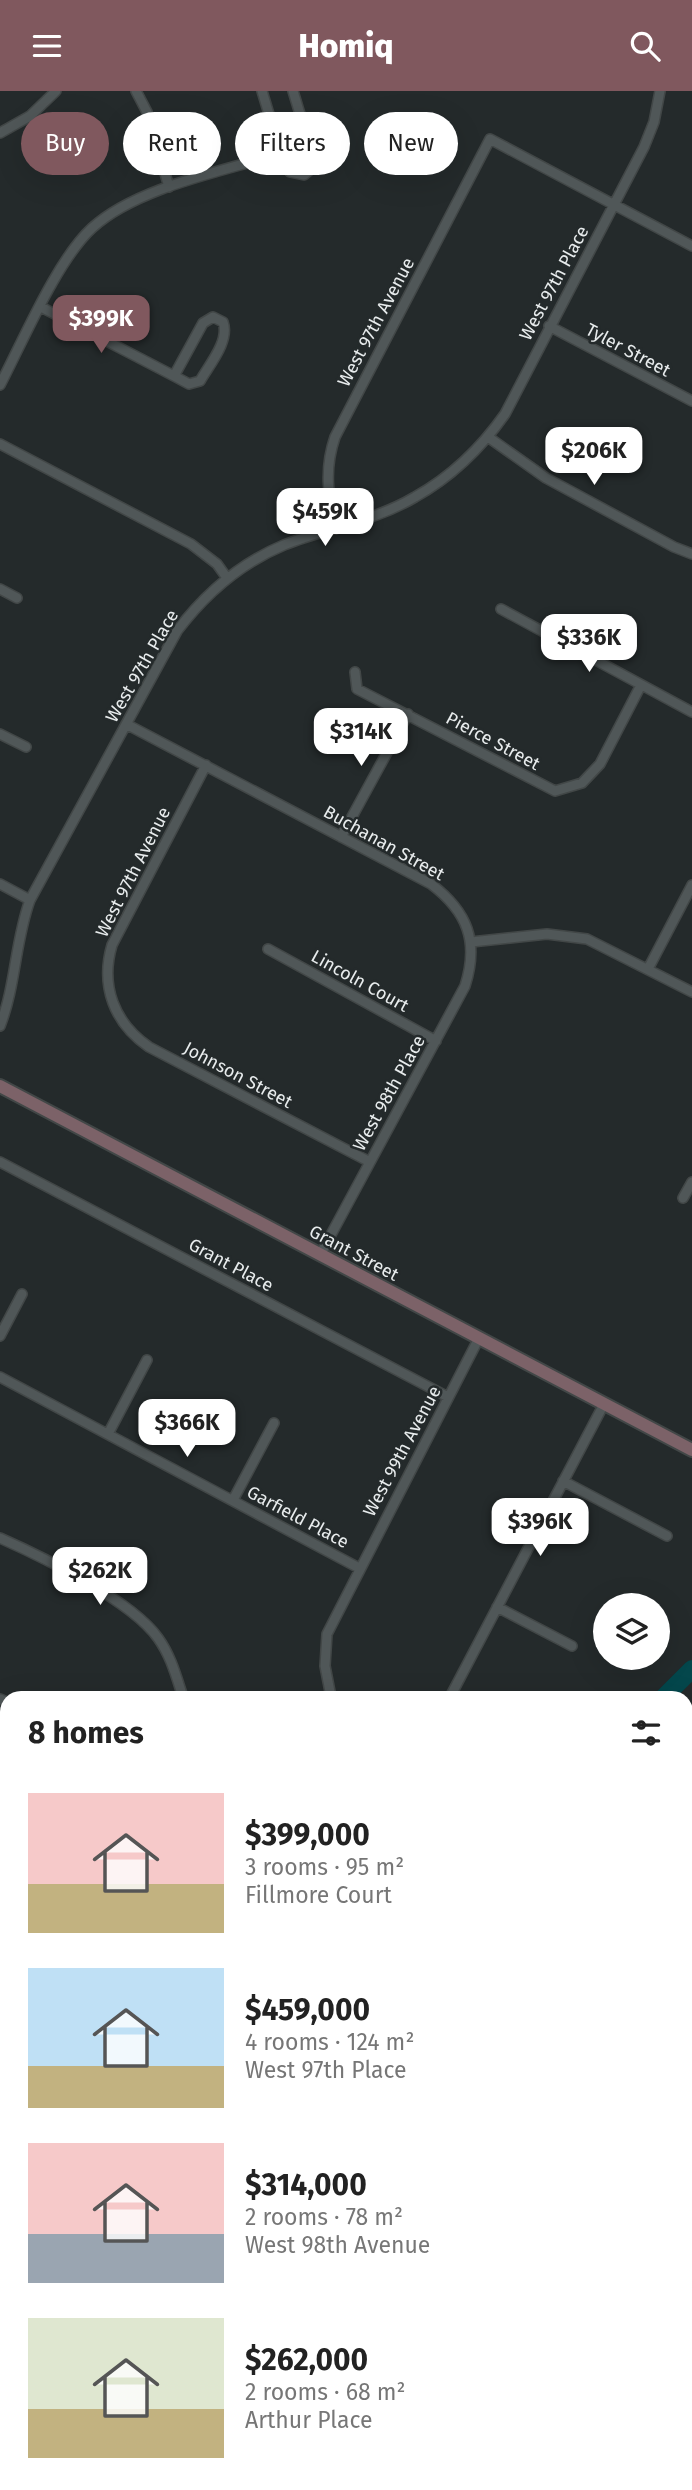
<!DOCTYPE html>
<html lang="en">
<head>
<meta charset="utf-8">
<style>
	body { margin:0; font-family:"Fira Sans",sans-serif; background:#f6f6f6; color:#222; height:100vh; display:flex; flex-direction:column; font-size:26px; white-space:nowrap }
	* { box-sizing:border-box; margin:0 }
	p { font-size:23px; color:#767676 }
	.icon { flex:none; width:38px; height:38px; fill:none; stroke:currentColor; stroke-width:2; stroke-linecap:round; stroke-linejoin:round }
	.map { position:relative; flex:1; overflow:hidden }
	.sheet { position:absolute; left:0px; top:1600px; width:693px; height:800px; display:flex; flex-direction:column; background:#fff; border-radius:21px 21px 0 0; box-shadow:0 7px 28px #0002 }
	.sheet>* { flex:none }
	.hud { position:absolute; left:21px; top:21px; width:651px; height:63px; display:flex; gap:14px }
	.controls { position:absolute; left:593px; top:1502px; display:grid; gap:14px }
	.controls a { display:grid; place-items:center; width:77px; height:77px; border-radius:50%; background:#fff; box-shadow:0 7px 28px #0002; font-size:35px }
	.price { position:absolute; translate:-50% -60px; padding:0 16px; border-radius:14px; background:#fff; color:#222; font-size:23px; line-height:46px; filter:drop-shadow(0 2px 4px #0008) }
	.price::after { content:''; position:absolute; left:50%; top:42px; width:21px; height:16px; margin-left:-10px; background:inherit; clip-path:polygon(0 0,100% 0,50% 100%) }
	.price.current { background:#80585e; color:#fff }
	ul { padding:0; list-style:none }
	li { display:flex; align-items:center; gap:21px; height:175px; padding:0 28px }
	li span { display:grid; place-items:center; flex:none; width:196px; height:140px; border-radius:0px; color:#555 }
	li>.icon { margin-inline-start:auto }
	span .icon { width:84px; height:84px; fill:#fffc; stroke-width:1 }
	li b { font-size:30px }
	h2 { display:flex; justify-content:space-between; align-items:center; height:84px; padding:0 28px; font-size:30px }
	.tag { padding:0 24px; border-radius:32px; background:#fff; box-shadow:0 7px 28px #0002; font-size:24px; line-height:63px }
	.tag.current { background:#80585e; color:#fff }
	header { display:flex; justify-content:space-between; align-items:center; height:91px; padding:0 28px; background:#80585e; color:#fff; font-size:32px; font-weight:800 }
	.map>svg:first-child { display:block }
</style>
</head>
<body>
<header><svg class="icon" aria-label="menu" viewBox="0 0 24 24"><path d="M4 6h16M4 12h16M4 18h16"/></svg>Homiq<svg class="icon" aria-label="search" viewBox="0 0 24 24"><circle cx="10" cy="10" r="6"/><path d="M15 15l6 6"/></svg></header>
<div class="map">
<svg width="692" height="2399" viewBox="0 0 692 2399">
	<rect width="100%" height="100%" fill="#242a2b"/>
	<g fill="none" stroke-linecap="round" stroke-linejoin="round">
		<path stroke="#04474c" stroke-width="18" d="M664 1606 692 1578
			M0 2078 7 2058"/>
		<defs>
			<path id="street" d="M136 0 147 21 169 96
				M262 0 285 76 290 81 304 84 311 78 314 69 293 0
				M0 42 30 25 56 0
				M41 216 174 285 189 293 200 290C209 274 230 250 223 231L213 226 203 232 174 285
				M549 235 692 310
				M0 294C23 250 57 169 92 137 137 96 224 80 282 62
				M488 346 546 387 674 456 692 463
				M0 353 191 453 217 473 227 487
				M336 438C328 405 324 378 335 346L490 48 692 155
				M0 498 17 507
				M501 518 692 621
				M355 581 357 598 555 700 582 692 600 673 641 594
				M126 633 431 793C468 821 479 851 465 895L320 1164
				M0 643 26 656
				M206 674 112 854C100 895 114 932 149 956L370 1071
				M341 746 408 623
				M0 793 30 809
				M471 851 547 843 587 848 692 901
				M268 858 436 950
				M648 878 692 794
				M0 935C16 894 15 850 30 809L177 540C205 503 241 472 284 454 327 437 375 430 415 406 451 386 481 357 505 323L644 56 654 31 660 0
				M0 1071 448 1306
				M683 1107 692 1091
				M0 1245 22 1203
				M0 1286 359 1477
				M108 1343 147 1269
				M563 1390 667 1445
				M233 1409 274 1332
				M0 1447C43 1466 132 1510 158 1547 171 1565 176 1585 183 1606
				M497 1516 572 1555
				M331 1606 325 1575 327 1543 479 1247
				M450 1606 604 1313
				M0 1608 7 1611
				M0 1759 7 1760"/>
			<path id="secondary" d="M0 995 692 1359
				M0 2292 7 2295
				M217 2392 233 2399"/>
		</defs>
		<use href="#street" stroke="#424747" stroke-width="12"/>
		<use href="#secondary" stroke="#424747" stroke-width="16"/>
		<use href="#street" stroke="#505758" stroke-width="9"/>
		<use href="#secondary" stroke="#7c6268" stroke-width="12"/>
	</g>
	<g text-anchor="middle" stroke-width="5" stroke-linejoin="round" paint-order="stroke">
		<g font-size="18" fill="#e8eced" stroke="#242a2b">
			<text transform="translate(554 192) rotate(-62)" y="6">West 97th Place</text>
			<text transform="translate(376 231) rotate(-62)" y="6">West 97th Avenue</text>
			<text transform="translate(628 259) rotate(28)" y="6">Tyler Street</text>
			<text transform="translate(142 575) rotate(-60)" y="6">West 97th Place</text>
			<text transform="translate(493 650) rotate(28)" y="6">Pierce Street</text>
			<text transform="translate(384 752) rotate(29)" y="6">Buchanan Street</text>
			<text transform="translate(133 781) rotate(-63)" y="6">West 97th Avenue</text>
			<text transform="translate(360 890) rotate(29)" y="6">Lincoln Court</text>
			<text transform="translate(238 984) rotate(28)" y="6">Johnson Street</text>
			<text transform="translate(389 1002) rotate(-61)" y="6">West 98th Place</text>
			<text transform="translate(354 1162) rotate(28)" y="6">Grant Street</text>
			<text transform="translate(231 1174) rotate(28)" y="6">Grant Place</text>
			<text transform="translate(402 1360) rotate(-62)" y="6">West 99th Avenue</text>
			<text transform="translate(298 1426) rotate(28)" y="6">Garfield Place</text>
		</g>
	</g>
</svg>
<div class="controls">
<a><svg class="icon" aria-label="layers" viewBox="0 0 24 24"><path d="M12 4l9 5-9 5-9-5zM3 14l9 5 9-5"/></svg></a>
</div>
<b class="price current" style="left:101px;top:264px">$399K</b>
<b class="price" style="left:594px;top:396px">$206K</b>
<b class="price" style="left:325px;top:457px">$459K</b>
<b class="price" style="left:589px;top:583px">$336K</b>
<b class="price" style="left:361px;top:677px">$314K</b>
<b class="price" style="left:187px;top:1368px">$366K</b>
<b class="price" style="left:540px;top:1467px">$396K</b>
<b class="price" style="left:100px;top:1516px">$262K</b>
<div class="hud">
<a class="tag current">Buy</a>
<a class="tag">Rent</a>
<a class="tag">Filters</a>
<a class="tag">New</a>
</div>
<section class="sheet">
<h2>8 homes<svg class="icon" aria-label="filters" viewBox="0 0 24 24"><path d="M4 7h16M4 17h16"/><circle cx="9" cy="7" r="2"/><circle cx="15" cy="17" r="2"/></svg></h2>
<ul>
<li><span style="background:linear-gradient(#f6c9c9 65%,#c2b280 0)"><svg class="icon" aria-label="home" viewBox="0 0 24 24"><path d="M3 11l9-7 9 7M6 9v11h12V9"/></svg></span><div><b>$399,000</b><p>3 rooms · 95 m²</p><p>Fillmore Court</p></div></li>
<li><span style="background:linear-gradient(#bfe0f5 70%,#c2b280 0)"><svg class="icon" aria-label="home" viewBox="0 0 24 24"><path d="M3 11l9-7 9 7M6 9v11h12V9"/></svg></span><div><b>$459,000</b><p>4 rooms · 124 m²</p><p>West 97th Place</p></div></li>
<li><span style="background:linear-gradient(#f6c9c9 65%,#9aa5b1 0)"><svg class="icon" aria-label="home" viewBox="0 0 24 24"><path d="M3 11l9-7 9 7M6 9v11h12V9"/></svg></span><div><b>$314,000</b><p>2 rooms · 78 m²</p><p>West 98th Avenue</p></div></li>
<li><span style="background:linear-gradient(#dfe7d0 65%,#c2b280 0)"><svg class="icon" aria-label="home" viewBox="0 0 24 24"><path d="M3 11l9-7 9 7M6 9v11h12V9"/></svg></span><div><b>$262,000</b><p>2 rooms · 68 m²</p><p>Arthur Place</p></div></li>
</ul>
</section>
</div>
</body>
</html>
